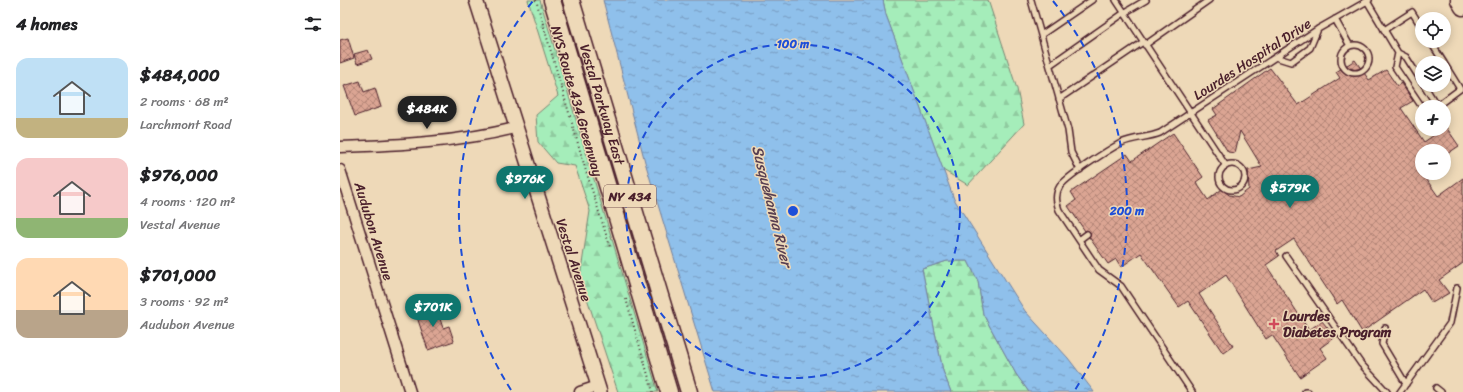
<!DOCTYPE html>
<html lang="en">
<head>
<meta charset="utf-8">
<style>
	body { margin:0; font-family:Sriracha,sans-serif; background:#f6f6f6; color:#202124; height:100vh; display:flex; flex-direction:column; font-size:15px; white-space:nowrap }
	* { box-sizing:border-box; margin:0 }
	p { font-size:13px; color:#757577 }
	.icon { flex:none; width:22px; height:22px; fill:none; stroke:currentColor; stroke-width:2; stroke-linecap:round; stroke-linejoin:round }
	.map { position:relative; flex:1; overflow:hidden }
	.side { display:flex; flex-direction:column; background:#fff; width:340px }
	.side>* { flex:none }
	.controls { position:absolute; left:1075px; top:12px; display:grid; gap:8px }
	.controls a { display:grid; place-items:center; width:36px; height:36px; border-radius:50%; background:#fff; box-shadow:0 2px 10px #0003; font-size:20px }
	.price { position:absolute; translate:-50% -34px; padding:0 9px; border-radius:14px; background:#0f766e; color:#fff; font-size:13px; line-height:26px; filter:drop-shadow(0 1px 2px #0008) }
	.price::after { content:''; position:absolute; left:50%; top:24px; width:12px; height:9px; margin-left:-6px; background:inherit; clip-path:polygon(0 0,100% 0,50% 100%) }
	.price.current { background:#222; color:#fff }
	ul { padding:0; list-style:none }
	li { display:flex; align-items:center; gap:12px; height:100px; padding:0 16px }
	li span { display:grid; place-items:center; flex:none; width:112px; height:80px; border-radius:12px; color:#555 }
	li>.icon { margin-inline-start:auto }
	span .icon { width:48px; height:48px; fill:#fffc; stroke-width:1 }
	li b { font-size:17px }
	h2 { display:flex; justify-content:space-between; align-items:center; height:48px; padding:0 16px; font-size:17px }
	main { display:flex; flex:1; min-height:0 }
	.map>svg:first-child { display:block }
</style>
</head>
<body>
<main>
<section class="side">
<h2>4 homes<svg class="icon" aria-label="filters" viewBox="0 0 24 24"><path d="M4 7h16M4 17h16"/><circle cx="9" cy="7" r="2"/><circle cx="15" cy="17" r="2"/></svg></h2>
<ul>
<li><span style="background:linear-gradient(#bfe0f5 75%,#c2b280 0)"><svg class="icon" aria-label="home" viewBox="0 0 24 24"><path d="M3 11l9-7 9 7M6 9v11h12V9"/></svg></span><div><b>$484,000</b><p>2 rooms · 68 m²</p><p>Larchmont Road</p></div></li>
<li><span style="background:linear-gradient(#f6c9c9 75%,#8fb573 0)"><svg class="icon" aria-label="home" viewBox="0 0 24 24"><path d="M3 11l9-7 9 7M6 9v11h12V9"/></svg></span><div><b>$976,000</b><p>4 rooms · 120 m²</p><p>Vestal Avenue</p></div></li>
<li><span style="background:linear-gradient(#ffd9b3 65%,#b9a48a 0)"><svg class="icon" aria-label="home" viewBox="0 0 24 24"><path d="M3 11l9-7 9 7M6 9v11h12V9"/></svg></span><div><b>$701,000</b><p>3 rooms · 92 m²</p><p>Audubon Avenue</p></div></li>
</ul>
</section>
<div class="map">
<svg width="1123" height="392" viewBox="0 0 1123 392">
	<defs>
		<pattern id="forest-firs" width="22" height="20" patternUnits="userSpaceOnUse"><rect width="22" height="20" fill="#a5edba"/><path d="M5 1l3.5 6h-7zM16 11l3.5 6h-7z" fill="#90cba0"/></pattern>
		<pattern id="water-ripples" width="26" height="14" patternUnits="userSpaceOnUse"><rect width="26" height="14" fill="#8fc0eb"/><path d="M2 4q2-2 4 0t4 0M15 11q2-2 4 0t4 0" fill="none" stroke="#779bbf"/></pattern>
		<pattern id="building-cross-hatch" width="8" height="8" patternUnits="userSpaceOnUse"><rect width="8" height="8" fill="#dba593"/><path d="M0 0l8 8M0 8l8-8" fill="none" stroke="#b48678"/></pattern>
	</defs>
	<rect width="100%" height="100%" fill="#eed9b8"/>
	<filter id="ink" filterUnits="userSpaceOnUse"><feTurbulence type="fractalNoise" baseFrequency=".025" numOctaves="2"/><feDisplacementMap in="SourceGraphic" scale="8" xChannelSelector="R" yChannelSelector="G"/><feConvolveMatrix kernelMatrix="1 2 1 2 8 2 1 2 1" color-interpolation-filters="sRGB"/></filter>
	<g filter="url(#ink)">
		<path fill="url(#forest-firs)" stroke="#788672" d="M188 0H200L318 392H278L240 277 250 211 235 166 216 163 198 142 196 115 218 96Z
			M543 0H648L677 89 684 124 628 185 603 170 546 15Z
			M607 261H628L638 281 643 314 676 374 689 392H611L603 371 582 269Z"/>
		<path fill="url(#water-ripples)" stroke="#73809e" d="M263 0H543L546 15 614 199 685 311 728 358 754 392H689L676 374 643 314 638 281 628 261H607L582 269 603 371 611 392H375L305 162Z"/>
		<path fill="url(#building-cross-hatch)" stroke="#4a1f2b" d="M8 38 14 58 0 63V40Z
			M28 50 32 59 17 64 14 54Z
			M1015 60 1029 80 1046 70 1057 86 1061 83 1073 101 1061 108 1084 142 1106 127 1119 146 1104 156V151H1082V173L1098 196 1123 178V263L1099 280 1109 293 1092 303 1083 289 1022 332 1002 300 997 304 954 239 936 251 939 256 926 265 969 330 982 321 995 337 980 348 987 358 960 377 932 335 926 339 886 275 859 294 893 346 883 353 848 301 839 307 801 253 781 267 776 259 768 264 749 237 750 232 745 231 728 206 736 200 731 192 787 154 792 161 833 133 863 177 856 182 868 200 882 189 889 195 899 197 909 189 908 170 922 167 900 131 895 153 888 152 868 120 877 115 873 109 930 68 958 105 1000 78 996 72Z
			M20 81 24 92 35 88 41 107 15 116 4 86Z
			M95 304 103 328 109 326 114 341 88 350 75 311Z"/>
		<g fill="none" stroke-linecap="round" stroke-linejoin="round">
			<defs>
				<path id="service" d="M691 0 728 130 731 152 740 170
					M776 0 886 166
					M1027 1 1058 53 1066 57 1082 82
					M995 19 1010 46
					M1044 30 1072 12 1082 28
					M701 35 752 0
					M1090 41 1104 63
					M805 45 869 0
					M1001 59a14 14 0 1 1 28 0a14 14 0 1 1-28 0Z
					M1058 53 1055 67 1082 107
					M935 57 951 62 970 48 978 29
					M710 65 784 13 806 0
					M1084 85 1097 106 1120 89 1104 63
					M719 99 803 42
					M879 177a13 13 0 1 1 26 0a13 13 0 1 1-26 0Z
					M739 240 747 234
					M946 256 1021 364 1047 392
					M1045 328 1042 344 1066 384
					M1096 388 1101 392
					M852 392 781 286 759 270 719 210C716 201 715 194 720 186 729 175 768 150 781 143 794 137 808 138 820 133L978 29 1029 0
					M965 392H968
					M1060 392 1110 323 1117 288"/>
				<path id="minor" d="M0 147C58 145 119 142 175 128
					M0 170 70 392
					M240 392 258 386"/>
				<path id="tertiary" d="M136 0 260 392"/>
				<g id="primary">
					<path d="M212 0 329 392"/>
					<path id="s1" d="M231 0 349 392"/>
					<path d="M1119 0 1123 7"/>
				</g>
			</defs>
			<use href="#service" stroke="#4a1f2b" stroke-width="8"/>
			<use href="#minor" stroke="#4a1f2b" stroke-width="13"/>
			<use href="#tertiary" stroke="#4a1f2b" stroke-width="16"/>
			<use href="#primary" stroke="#4a1f2b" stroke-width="19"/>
			<path stroke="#4a1f2b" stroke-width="2" stroke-dasharray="1 3" stroke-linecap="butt" d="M196 0 246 171 270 247
				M286 299 313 392"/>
			<use href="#service" stroke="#eed9b8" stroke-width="5"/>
			<use href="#minor" stroke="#eed9b8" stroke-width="10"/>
			<use href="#tertiary" stroke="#eed9b8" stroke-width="13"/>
			<use href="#primary" stroke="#eed9b8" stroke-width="16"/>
		</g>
	</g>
	<g fill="none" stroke="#1d4ed8" stroke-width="2" stroke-dasharray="7 5">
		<circle cx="453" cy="211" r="167"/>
		<path d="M171 390A334 334 0 0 1 193 1M713 1A334 334 0 0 1 735 390"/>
	</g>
	<path fill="#d1495b" stroke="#eed9b8" stroke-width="1.5" d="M932 318h4v4h4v4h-4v4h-4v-4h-4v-4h4z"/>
	<g text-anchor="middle" stroke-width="3" stroke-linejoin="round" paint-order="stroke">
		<rect fill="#eed9b8" stroke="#7b5755" stroke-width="1" x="264" y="185" width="52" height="22" rx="3"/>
		<g font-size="13" font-weight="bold" fill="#4a1f2b">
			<text x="290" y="201">NY 434</text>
		</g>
		<g font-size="14" fill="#4a1f2b" stroke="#eed9b8">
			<text transform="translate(912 59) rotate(-33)" y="5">Lourdes Hospital Drive</text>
			<text transform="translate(237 101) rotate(74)" y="5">NYS Route 434 Greenway</text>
			<text dy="5" stroke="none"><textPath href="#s1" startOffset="109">Vestal Parkway East</textPath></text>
			<text transform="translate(34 231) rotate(73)" y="5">Audubon Avenue</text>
			<text transform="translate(234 260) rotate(72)" y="5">Vestal Avenue</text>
		</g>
		<g font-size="14" font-weight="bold" fill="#4a1f2b" stroke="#eed9b8" text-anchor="start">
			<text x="943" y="321">Lourdes<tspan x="943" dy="16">Diabetes Program</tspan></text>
		</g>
		<g font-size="15" font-style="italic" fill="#583f51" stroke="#eed9b8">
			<text transform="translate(432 206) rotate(76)" y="5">Susquehanna River</text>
		</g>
	</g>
	<circle cx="453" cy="211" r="6" fill="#1d4ed8" stroke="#eed9b8" stroke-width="2"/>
	<g font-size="12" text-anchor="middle" font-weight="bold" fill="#1d4ed8" stroke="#eed9b8" stroke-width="3" stroke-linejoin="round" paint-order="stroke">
		<text x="453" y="48">100 m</text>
		<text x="787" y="215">200 m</text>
	</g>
</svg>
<div class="controls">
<a><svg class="icon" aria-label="locate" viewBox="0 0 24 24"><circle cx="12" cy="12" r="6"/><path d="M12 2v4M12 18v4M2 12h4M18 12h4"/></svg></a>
<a><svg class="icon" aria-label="layers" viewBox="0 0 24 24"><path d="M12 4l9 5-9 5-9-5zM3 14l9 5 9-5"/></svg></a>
<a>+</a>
<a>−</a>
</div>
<b class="price current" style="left:87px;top:130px">$484K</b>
<b class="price" style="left:185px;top:200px">$976K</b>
<b class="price" style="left:950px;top:209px">$579K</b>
<b class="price" style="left:93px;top:328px">$701K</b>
</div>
</main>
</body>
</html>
